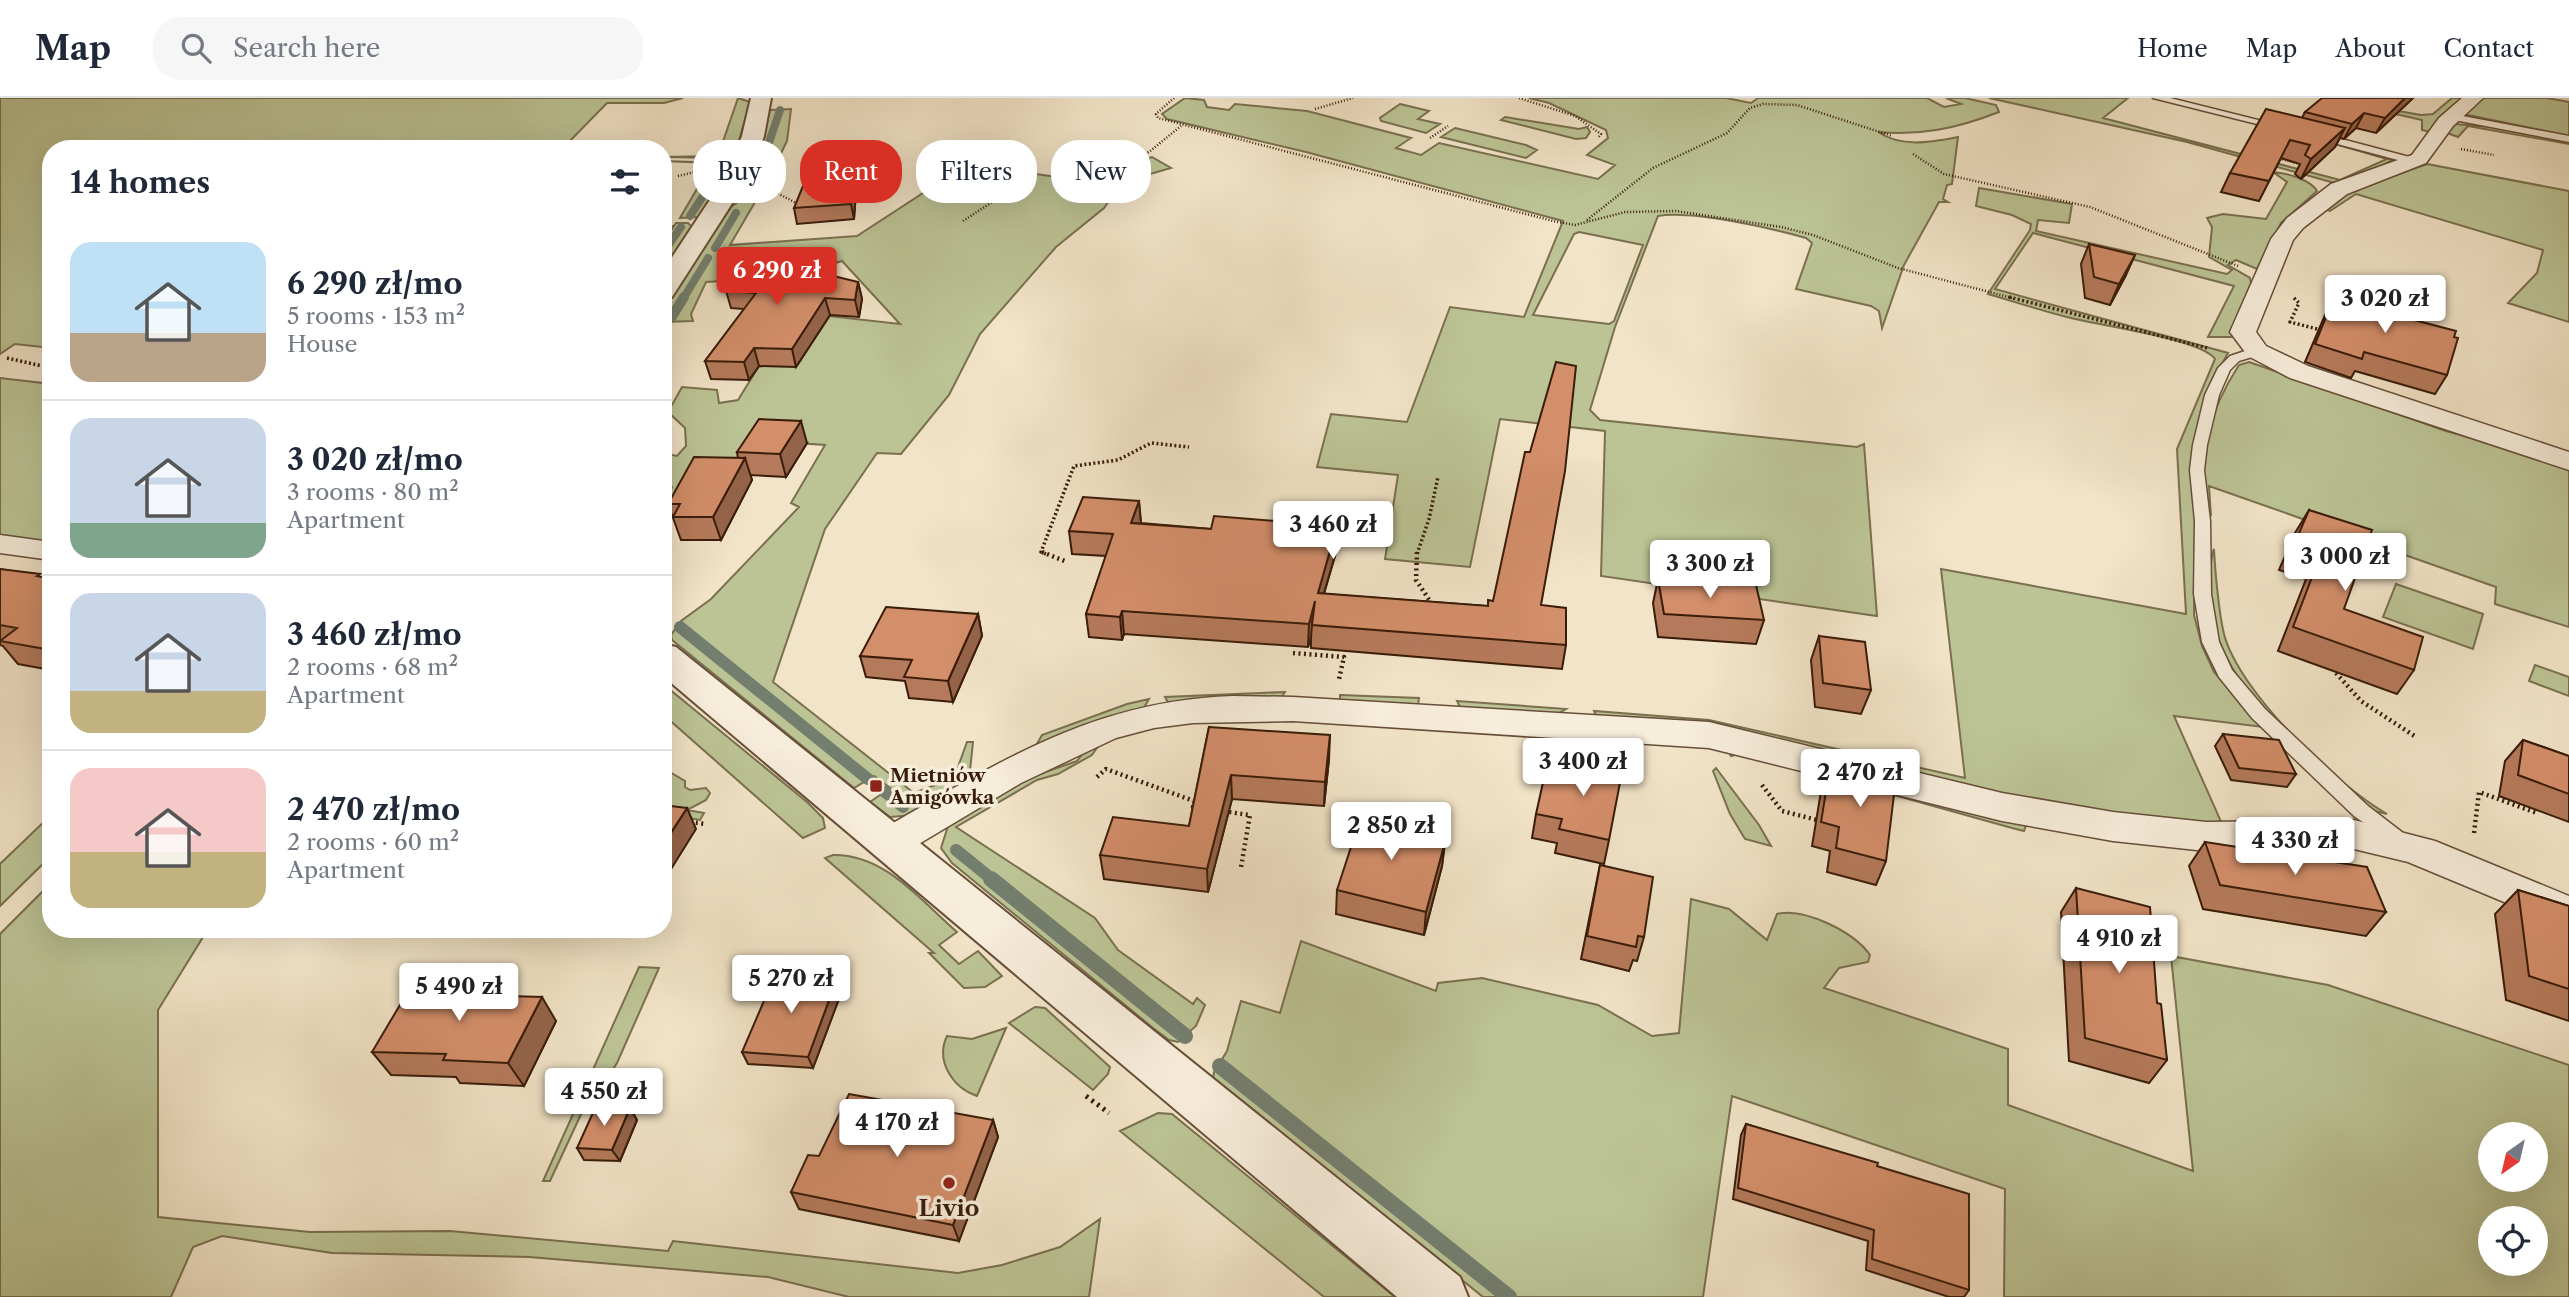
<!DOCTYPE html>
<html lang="en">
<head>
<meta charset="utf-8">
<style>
	body { margin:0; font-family:"Libre Caslon Text",serif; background:#f6f6f7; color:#1f2937; height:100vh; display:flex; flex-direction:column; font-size:26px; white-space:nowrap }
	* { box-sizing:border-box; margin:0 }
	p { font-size:23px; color:#747a83 }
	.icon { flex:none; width:38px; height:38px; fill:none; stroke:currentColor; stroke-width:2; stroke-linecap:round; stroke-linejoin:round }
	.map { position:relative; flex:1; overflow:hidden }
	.details { position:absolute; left:42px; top:42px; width:630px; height:798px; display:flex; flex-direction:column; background:#fff; border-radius:28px; box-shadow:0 7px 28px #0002 }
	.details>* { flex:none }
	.top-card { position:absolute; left:693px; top:42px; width:665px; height:63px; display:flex; gap:14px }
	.needle { width:46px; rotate:214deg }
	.fabs { position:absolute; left:2478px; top:1024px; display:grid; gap:14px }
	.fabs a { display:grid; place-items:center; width:70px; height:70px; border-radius:50%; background:#fff; box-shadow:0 7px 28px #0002; font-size:35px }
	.price { position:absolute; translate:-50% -60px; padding:0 16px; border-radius:7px; background:#fff; color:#222; font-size:23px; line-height:46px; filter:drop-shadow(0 2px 4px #0008) }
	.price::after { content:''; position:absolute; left:50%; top:42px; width:21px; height:16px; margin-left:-10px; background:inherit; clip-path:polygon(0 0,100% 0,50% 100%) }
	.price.selected { background:#d93025; color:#fff }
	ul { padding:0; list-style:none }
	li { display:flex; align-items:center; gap:21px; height:175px; padding:0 28px }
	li+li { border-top:2px solid #e0e1e3 }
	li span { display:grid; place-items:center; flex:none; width:196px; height:140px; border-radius:21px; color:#555 }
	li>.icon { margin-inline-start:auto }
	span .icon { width:84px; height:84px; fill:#fffc; stroke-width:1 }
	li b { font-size:30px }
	h2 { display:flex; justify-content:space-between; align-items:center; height:84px; padding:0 28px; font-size:30px }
	.pill { padding:0 24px; border-radius:28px; background:#fff; box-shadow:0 7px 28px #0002; font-size:24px; line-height:63px }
	.pill.selected { background:#d93025; color:#fff }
	header { display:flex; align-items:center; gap:42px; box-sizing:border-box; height:98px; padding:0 35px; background:#fff; border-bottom:2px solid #e0e1e3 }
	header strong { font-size:33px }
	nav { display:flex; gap:38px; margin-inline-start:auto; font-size:24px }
	.search { width:490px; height:63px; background:#f6f6f7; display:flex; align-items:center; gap:18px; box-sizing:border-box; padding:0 24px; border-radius:28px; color:#747a83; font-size:26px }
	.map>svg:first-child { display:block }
</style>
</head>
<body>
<header>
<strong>Map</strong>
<div class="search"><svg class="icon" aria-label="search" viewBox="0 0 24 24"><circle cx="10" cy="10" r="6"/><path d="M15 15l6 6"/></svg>Search here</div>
<nav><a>Home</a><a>Map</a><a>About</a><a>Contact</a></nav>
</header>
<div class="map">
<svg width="2569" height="1199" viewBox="0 0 2569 1199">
	<rect width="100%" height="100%" fill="#f2e4c8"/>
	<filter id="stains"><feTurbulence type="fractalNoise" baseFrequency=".00286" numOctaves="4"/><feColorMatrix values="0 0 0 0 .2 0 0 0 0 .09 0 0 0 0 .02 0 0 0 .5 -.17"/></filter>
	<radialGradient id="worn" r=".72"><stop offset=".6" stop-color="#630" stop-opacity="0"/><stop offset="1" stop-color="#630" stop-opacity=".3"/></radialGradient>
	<path fill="#bcc495" stroke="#7a704f" stroke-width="2" fill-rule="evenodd" d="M0 0H683L664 5H607L562 51H51V250L15 246 0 256Z
		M738 0 750 4 735 57 724 60 663 59 718 58Z
		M1185 0 1204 2 1207 9 1229 12 1235 6 1307 13 1411 40 1396 50 1421 57 1439 45 1598 81 1615 67 1587 57 1608 40 1606 32 1549 5 1529 0H1726L1751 5 1758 0H1927L1944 9 1961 6 1946 0H1965L1996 7 1999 14C1958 30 1921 38 1878 34 1902 50 1931 44 1958 39L1952 86 1947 87 1943 101 1948 104H1939L1904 167 1882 230 1879 213 1871 208 1796 191 1812 145 1806 140C1771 130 1692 112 1658 118L1615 229 1590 312 1600 322 1857 349 1864 346 1877 518 1601 478 1605 333 1500 321 1470 469 1385 461 1398 377 1317 369 1331 316 1407 324 1450 209 1524 219 1563 123 1306 54 1167 21 1162 16ZM1579 134 1643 147 1614 223 1609 226 1533 217 1574 136Z
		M1989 0H2128L2103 20 2340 82 2387 61 2297 35 2392 62C2374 72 2353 86 2331 84L2187 44Z
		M2325 0 2421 17 2433 16 2452 0H2464L2435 25 2431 34 2422 32V22Z
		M2481 0H2547L2569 4V38L2463 16Z
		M1400 6 1429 13 1418 21 1440 26 1426 35 1381 23 1380 20Z
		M791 11 787 43 766 86 763 91 747 87 746 84 763 43 770 12Z
		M1505 19 1579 31 1587 29 1590 34 1586 40 1576 41 1501 22Z
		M2454 26 2493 29 2569 43V46L2468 28 2458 39 2447 35Z
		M1455 30 1526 47 1537 52 1526 60 1441 39Z
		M1152 59 1171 70 1140 79 1121 68Z
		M663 63 724 65 730 68 699 119 680 120 712 65Z
		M2427 66 2569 93V224L2508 205 2537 175 2543 152 2356 96 2330 113 2325 111 2347 94Z
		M966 67 1081 82 1123 83 1104 110 1056 149 980 236 949 297 901 356 877 355 825 431 773 584 914 695 954 680 967 644H973L969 682 914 717 890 719 870 704 890 690 874 678 854 690 672 542 671 537 681 523 711 501 799 409 791 405 825 347 765 343 674 418 663 415 672 389 663 385V355L677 358 686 348 685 330 668 314 682 289 717 292 719 305 738 302 759 268 802 215 900 226 842 163 761 187 756 181 706 184 691 216 693 223 663 224V212L731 109 738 104 758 99 730 147 857 138Z
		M2273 74C2287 75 2311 82 2317 93L2281 125 2257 171 2236 162 2228 167 2250 180 2251 185 2232 239H2208L2234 188 2033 135 1995 191 2228 255 2209 289 2192 354 2195 420 2194 517 2202 548 2214 574 2263 629 2174 618 2223 728 2111 719 1598 622 1594 613 1709 622 1965 680 1941 471 2186 516 2177 351 2215 261C2202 241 2097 227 2071 220 2043 213 2015 204 1988 196L2030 132 2031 126 2012 117 1976 108 1979 90 2072 106 2069 125 2038 122 2036 133 2227 176 2232 172 2209 159 2212 129 2207 120 2223 116 2266 121 2287 84Z
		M676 125H688L694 131 663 173V143L673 130 663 128H674Z
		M2249 264 2446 333 2569 367V529L2495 506 2496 489 2209 388 2211 418C2186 374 2214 305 2239 267Z
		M0 280 51 286V447L0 440Z
		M2214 451C2215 472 2219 516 2224 536 2239 594 2336 687 2387 716L2371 712C2306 652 2202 581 2210 483 2211 472 2210 460 2214 451Z
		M2396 486 2483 516 2473 551 2383 519Z
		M2535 567 2569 579V598L2529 583Z
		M663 586 807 704 823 720 825 730 803 740 666 619Z
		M1285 594 1278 604 1170 608 1165 599Z
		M1340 597 1419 600 1417 613 1340 607Z
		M1149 601 1142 613 1034 651 1042 637 1127 606Z
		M1457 603 1566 611 1552 619 1462 613Z
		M1315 622 1179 625 1139 632 1101 644 1092 657 1058 676 1037 682 956 729 1095 820 1118 852 1193 906 1197 900 1205 907 1196 928 1178 944 1169 942 1153 930 952 765 941 750 948 728 960 717 1031 679 1077 663 1088 648 1158 624Z
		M1737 649 2028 722 2024 733 2012 730 1743 655 1731 658 1728 653Z
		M663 670 685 683V689L690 692 706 690 710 695 706 702 687 712 704 715 700 722 670 717 673 710 663 706Z
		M1716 670 1759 727 1771 748 1745 741 1730 716 1713 673Z
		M51 717V758L0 808V766Z
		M833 757C885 756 920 802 957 834L939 847 959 866 978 853 1002 878 985 889 964 890 929 855H934L825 760Z
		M51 785V831H208L158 912V1119L310 1134 450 1133 668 1153 673 1143 958 1175 1002 1167 1060 1149 1100 1121 1089 1199H849L768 1179 529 1159 332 1155 222 1138 193 1149 171 1199H0V836Z
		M1691 801 1729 811 1767 842 1777 816C1804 809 1854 834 1870 857L1868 864 1839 870 1824 890 2008 951V1007L2193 1073 2171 858 2328 887 2569 967V1199H2004L2005 1091 1732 998 1703 1199H1483L1213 980 1214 974 1227 953 1241 903 1280 915 1301 843 1436 893 1438 885 1482 880 1598 907 1652 938 1679 935ZM2490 1036H2536V1082H2490ZM2490 1120H2536V1166H2490Z
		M639 869 659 870 617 965 612 973 596 984 550 1083H543Z
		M1035 909 1045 910 1110 969 1108 976 1093 992 1009 925Z
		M1006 930 977 998C953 990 935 963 947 938L972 941Z
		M1158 1015 1172 1016 1395 1199H1324L1120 1033Z"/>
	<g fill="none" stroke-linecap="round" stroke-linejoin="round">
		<path stroke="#747e6e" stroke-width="8" d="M755 86 780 12
			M690 118 705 95
			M715 150 736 115
			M663 155 681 129
			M683 201 708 160"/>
		<path stroke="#747e6e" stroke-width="10" d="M671 220 684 199"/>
		<path stroke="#747e6e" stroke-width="12" d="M680 529 868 681
			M885 694 903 709
			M956 752 993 782"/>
		<path stroke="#747e6e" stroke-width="16" d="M991 781 1185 938
			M1220 968 1509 1199"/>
		<defs>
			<path id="service" d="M2153 0H2170L2286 29 2281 32Z
				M2452 16 2569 38V44L2449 21V17Z
				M2315 34 2417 61 2418 63 2413 66 2311 39V35Z
				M2257 249 2262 250V256L2239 263 2230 272 2219 297 2207 347 2204 372 2210 423 2211 496 2219 544 2232 572 2265 611 2368 708 2403 735 2406 740 2403 745 2396 747 2354 718 2252 620 2219 579 2202 544 2194 496 2195 423 2190 372 2193 347 2205 297 2218 270 2230 258Z"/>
			<path id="minor" d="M2462 0H2483L2453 28 2426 65 2347 96 2303 130 2293 142 2256 234 2266 248 2308 268 2569 354V372L2290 280 2248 258 2230 234 2271 141 2287 120 2331 86 2412 57 2439 20Z
				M0 437 51 444V462L0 455Z
				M1233 598 1293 599 1709 624 2002 695 2113 714 2206 724 2354 722 2435 743 2569 798V831L2408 764 2354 751 2206 753 2113 743 2002 723 1709 650 1293 623 1193 625 1154 630 1116 640 1021 685 902 756 888 761 874 756 869 746 874 736C995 667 1089 603 1233 598Z"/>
			<path id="tertiary" d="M751 0H771L764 38 749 79 672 199 663 201V173L725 79 742 38Z
				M663 546 676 549 1460 1179 1468 1199H1397L663 578Z"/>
		</defs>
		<use href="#service" stroke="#674e39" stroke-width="3"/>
		<use href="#minor" stroke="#674e39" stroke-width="3"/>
		<use href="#tertiary" stroke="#674e39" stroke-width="4"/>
		<path stroke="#391c09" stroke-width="2.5" stroke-dasharray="1 2" stroke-linecap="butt" d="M1174 0 1156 16 1158 20 1553 123 1575 127 1625 114 1676 113 1781 129 1813 137 1898 170 2016 201
			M1519 0 1575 18 1601 36 1598 40
			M1315 11 1353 0
			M1430 40 1448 28
			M2461 51 2494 57
			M1913 56 1944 76 2090 109 2238 168
			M2276 60 2305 67
			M678 78 704 72
			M1100 83 1113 68 1149 54 1181 28
			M769 95H777L800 107
			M1587 122 1653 70 1727 35 1750 10 1763 6 1797 7 1892 38
			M963 123 1012 91 1014 83"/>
		<path stroke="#391c09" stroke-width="3.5" stroke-dasharray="2 2.5" stroke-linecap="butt" d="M2009 199 2207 250
			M2294 200 2299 205 2290 224 2321 232
			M7 260 51 270
			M1046 456 1041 454 1074 368 1118 362 1151 345 1189 349
			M1417 456 1429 421 1438 379"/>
		<path stroke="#391c09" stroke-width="4.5" stroke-dasharray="2 3.5" stroke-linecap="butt" d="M1042 454 1067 464
			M1417 454 1416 482 1432 506
			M1293 555 1344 559 1339 581
			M2336 575 2361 603 2416 639
			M1097 679 1106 671 1194 703 1193 709 1250 717 1241 769
			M1762 687 1782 713 1817 722
			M663 721 706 726
			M2474 735 2479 694 2537 715"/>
		<path stroke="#391c09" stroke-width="5" stroke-dasharray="2.5 4.5" stroke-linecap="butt" d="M1086 998 1109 1015"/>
		<use href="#service" fill="#f7eddb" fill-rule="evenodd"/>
		<use href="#minor" fill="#f7eddb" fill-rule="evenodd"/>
		<use href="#tertiary" fill="#f7eddb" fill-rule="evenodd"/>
	</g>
	<path fill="#b57a5b" stroke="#391c09" stroke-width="2" d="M2413 0 2376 35 2356 30 2344 41 2340 40 2335 49 2301 81 2295 76 2300 66 2281 60 2259 103 2221 94 2230 75 2302 20 2305 14Z
		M857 80 854 121 797 126 794 110Z
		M2089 146 2126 177 2110 207 2085 200 2081 166Z
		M858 184 862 201 859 219 830 217 796 269 759 268 749 282 711 281 705 263 744 211 731 210 726 193Z
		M2337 192 2365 209 2454 239 2447 277 2435 296 2355 273 2351 280 2305 264 2328 210Z
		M807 345 786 379 750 377 752 382 721 442H681L668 406 738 360 737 354Z
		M1139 403 1141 425 1211 431 1337 428V451L1324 496 1487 508 1541 507 1566 547 1562 571 1311 550V539L1308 549 1124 536 1122 542 1089 539 1086 516 1106 458 1072 456 1069 433Z
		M2309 412 2344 511 2414 572 2397 596 2278 553 2306 481 2279 472 2295 435Z
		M0 471 51 481V572L18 566 3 548 0 547Z
		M1658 481 1764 522 1756 546 1658 539 1653 505Z
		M978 516 982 538 953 604 909 600 905 583 866 579 860 558Z
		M1819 538 1871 592 1861 616 1815 609 1811 562Z
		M1209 629 1329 661 1324 708 1232 701 1208 794 1104 781 1100 757 1189 728Z
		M2223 636 2296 676 2287 689 2231 682 2215 648Z
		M2523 642 2569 658V724L2499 698 2505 663Z
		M1831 663 1886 763 1876 787 1827 774 1830 753 1812 748 1822 687Z
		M1575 678 1609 742 1604 766 1555 755 1557 745 1532 740 1536 716Z
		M1410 736 1445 744 1442 768 1424 837 1336 816 1337 792Z
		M2205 744 2386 814 2366 838 2203 811 2189 768Z
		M1600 767 1644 839 1637 863 1633 862 1629 873 1581 861Z
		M2076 790 2157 905 2167 962 2149 985 2069 963 2061 814Z
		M2518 792 2569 808V923L2506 902 2495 816Z
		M510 889 517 899 556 923 524 988 460 985 456 979 391 977 372 954Z
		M843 890 813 970 748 966 742 954Z
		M630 1010 637 1022 620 1063 584 1062 577 1050Z
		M993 1022 998 1039 959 1143 799 1111 791 1094Z
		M1746 1026 1877 1068 1969 1192 1964 1199H1949L1866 1172 1868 1143 1733 1101 1741 1037Z"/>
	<path fill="#94634a" stroke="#391c09" stroke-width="2" d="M2405 0H2413L2376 35 2385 20Z
		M2364 15 2356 30 2344 41 2352 26Z
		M2345 30 2335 49 2301 81 2311 61Z
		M854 64 857 80 854 121 851 106Z
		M2135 157 2126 177 2110 207 2119 186Z
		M858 184 862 201 859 219 855 202Z
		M825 200 830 217 796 269 792 251Z
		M754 250 759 268 749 282 744 264Z
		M801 323 807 345 786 379 780 356Z
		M745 360 752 382 721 442 713 419Z
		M1139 403 1141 426 1131 425Z
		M1337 428V451L1317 518 1318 495Z
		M1315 503 1312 527 1311 539 1308 549 1309 526Z
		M1122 513 1124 536 1122 542 1120 519Z
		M978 516 982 538 953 604 948 583Z
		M1330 637 1329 661 1324 708 1325 684Z
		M1231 677 1232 701 1208 794 1207 771Z
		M687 710 696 731 663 784V747Z
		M1412 719 1409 743 1407 736Z
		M1445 744 1442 768 1424 837 1426 814Z
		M838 878 843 890 813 970 808 959Z
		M510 889 525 912 505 898Z
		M542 899 556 923 524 988 508 965Z
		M630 1010 637 1022 620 1063 612 1052Z
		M993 1022 998 1039 959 1143 953 1127Z"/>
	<path fill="#d38e6a" stroke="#391c09" stroke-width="2" d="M2322 0H2405L2385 20 2364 15 2352 26 2305 14Z
		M2266 11 2345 30 2311 61 2305 57 2310 47 2290 42 2269 83 2230 75Z
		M435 46 498 50 429 51Z
		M854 64 851 106 794 110 812 66Z
		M2089 146 2135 157 2119 186 2094 179Z
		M756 159 858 184 855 202 825 200 792 251 754 250 744 264 705 263 756 195 726 193Z
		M2337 192 2369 200 2365 209 2456 233 2454 239 2458 240 2447 277 2364 254 2362 261 2315 246Z
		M1556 264 1576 268 1565 373 1541 507 1566 510V547L1312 527 1315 503 1309 526 1122 513 1120 519 1086 516 1113 436 1069 433 1083 399 1139 403 1131 425 1211 431 1214 418 1337 428 1318 495 1488 508V502L1493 503 1525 354H1530Z
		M759 321 801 323 780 356 737 354Z
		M694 359 745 360 713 419H673L680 406H668Z
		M2309 412 2372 432 2344 511 2423 539 2414 572 2293 529 2320 458 2293 449Z
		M0 471 40 476 37 478 51 481V552L0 543 17 530 0 527Z
		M1658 481 1756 487 1764 522 1664 516Z
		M886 509 978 516 948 583 904 579 912 562 860 558Z
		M1819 538 1865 544 1871 592 1823 585Z
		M1209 629 1330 637 1325 684 1231 677 1207 771 1100 757 1113 719 1189 728Z
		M2223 636 2279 642 2296 676 2239 670Z
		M2523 642 2569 658V696L2518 677Z
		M1579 660 1623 669 1609 742 1559 731 1562 721 1536 716 1546 671 1575 678Z
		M1831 663 1896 680 1886 763 1836 750 1839 729 1821 724Z
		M663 707 687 710 663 747Z
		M1364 709 1412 719 1407 736 1445 744 1426 814 1337 792Z
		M2205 744 2367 769 2386 814 2220 787Z
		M1600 767 1653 779 1644 839 1638 838 1636 849 1587 838Z
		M2076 790 2150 809 2157 905 2161 906 2167 962 2085 940Z
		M2518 792 2569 808V891L2529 878Z
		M776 875 838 878 808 959 742 954Z
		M413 885 510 889 505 898 542 899 508 965 443 962 446 956 372 954Z
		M849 996 993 1022 953 1127 791 1094 808 1057 819 1058Z
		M596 1008 630 1010 612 1052 577 1050Z
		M1746 1026 1878 1065 1877 1068 1969 1096V1192L1872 1161 1874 1132 1738 1090Z"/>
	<g fill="#8f2418" stroke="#f7eddb" stroke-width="2.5">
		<rect x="869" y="681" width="14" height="14" rx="3.5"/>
		<circle cx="949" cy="1085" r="7"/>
	</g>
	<g text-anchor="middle" stroke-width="7" stroke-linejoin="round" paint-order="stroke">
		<g font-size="19" font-weight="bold" fill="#391c09" stroke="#f7eddb" text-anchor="start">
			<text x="890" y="684">Mietniów<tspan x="890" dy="22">Amigówka</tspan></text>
		</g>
		<g font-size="23" font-weight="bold" fill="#391c09" stroke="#f7eddb">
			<text x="949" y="1118">Livio</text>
		</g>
	</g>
	<rect width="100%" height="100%" filter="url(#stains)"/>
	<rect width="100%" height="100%" fill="url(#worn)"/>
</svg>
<div class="fabs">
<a><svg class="needle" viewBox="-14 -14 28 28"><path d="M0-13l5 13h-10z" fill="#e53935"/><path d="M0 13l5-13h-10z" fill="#747a83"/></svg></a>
<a><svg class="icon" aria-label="locate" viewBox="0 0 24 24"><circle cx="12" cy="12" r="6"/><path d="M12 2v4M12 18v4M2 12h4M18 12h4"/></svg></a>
</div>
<b class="price selected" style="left:777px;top:209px">6 290 zł</b>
<b class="price" style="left:2385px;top:237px">3 020 zł</b>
<b class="price" style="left:1333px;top:463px">3 460 zł</b>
<b class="price" style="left:2345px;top:495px">3 000 zł</b>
<b class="price" style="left:1710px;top:502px">3 300 zł</b>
<b class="price" style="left:1583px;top:700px">3 400 zł</b>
<b class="price" style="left:1860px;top:711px">2 470 zł</b>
<b class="price" style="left:1391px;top:764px">2 850 zł</b>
<b class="price" style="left:2295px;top:779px">4 330 zł</b>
<b class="price" style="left:2119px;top:877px">4 910 zł</b>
<b class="price" style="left:791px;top:917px">5 270 zł</b>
<b class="price" style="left:459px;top:925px">5 490 zł</b>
<b class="price" style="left:604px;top:1030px">4 550 zł</b>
<b class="price" style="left:897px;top:1061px">4 170 zł</b>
<div class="top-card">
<a class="pill">Buy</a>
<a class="pill selected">Rent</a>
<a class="pill">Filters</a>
<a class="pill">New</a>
</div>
<section class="details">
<h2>14 homes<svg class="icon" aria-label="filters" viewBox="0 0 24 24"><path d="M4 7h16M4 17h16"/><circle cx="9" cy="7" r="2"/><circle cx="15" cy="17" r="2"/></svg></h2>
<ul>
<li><span style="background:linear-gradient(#bfe0f5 65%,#b9a48a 0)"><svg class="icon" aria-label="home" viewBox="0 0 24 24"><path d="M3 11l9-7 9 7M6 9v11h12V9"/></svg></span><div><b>6 290 zł/mo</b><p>5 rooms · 153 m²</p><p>House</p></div></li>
<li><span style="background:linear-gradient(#c9d6e8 75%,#7fa58c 0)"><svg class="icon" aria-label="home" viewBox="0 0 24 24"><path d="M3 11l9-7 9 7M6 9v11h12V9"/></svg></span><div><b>3 020 zł/mo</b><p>3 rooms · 80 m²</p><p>Apartment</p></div></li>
<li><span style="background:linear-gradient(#c9d6e8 70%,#c2b280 0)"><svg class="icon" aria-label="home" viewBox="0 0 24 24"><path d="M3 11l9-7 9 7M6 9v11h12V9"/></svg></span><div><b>3 460 zł/mo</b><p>2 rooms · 68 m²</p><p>Apartment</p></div></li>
<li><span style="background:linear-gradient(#f6c9c9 60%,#c2b280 0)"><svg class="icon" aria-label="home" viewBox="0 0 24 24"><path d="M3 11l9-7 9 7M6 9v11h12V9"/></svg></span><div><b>2 470 zł/mo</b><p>2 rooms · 60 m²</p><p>Apartment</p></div></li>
</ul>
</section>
</div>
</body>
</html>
